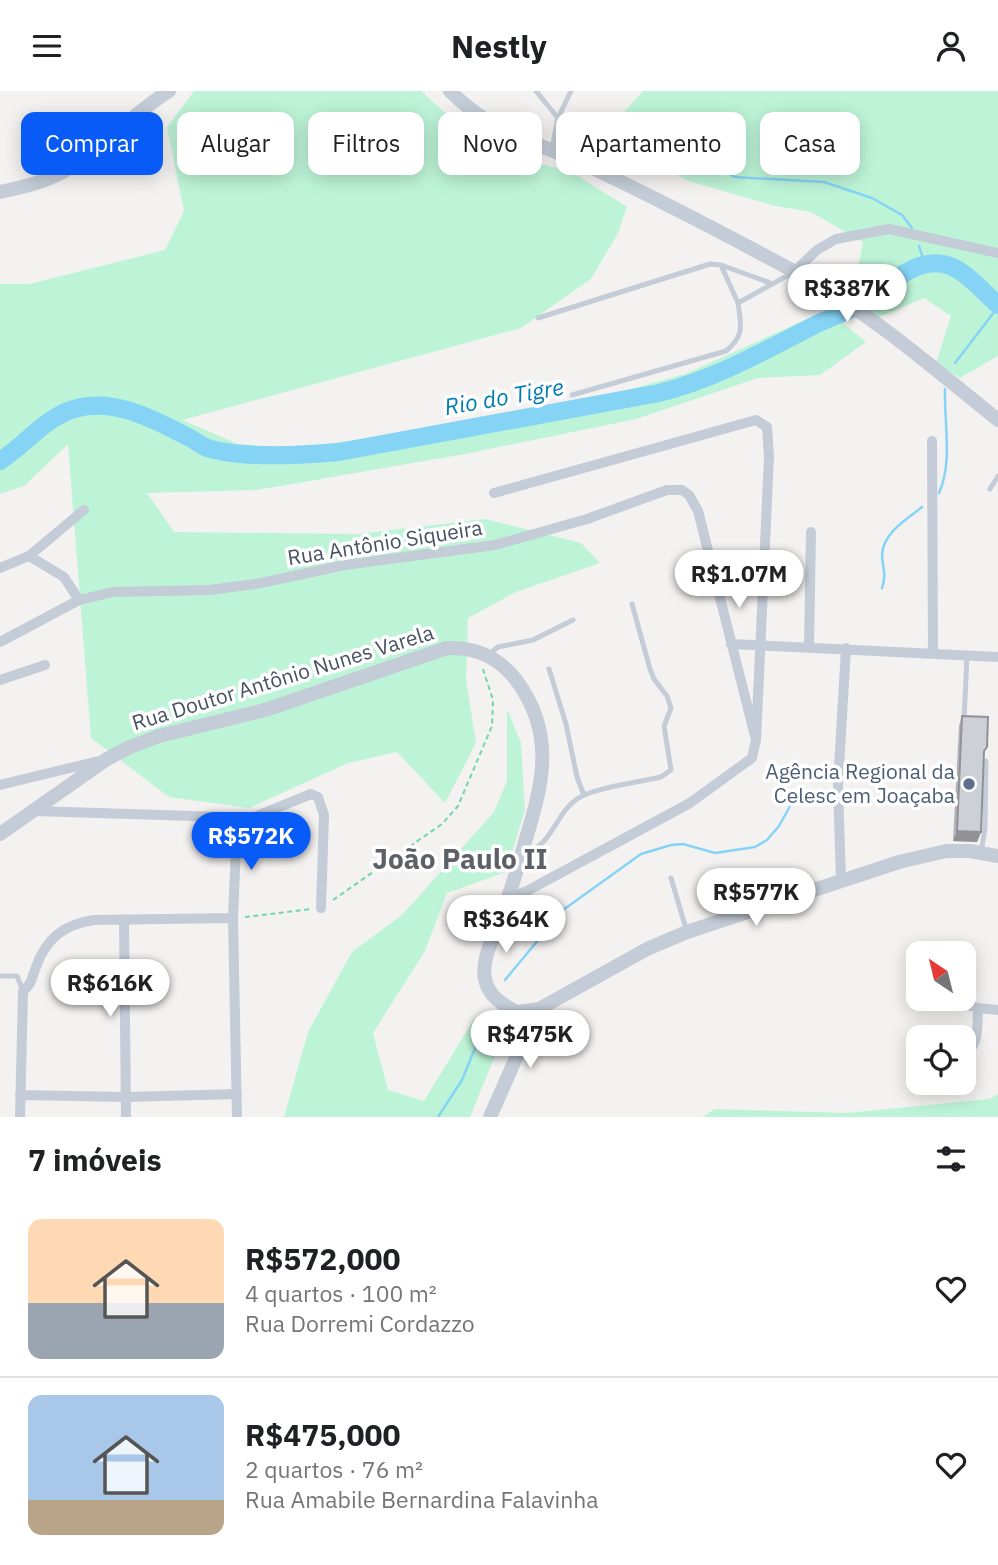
<!DOCTYPE html>
<html lang="pt">
<head>
<meta charset="utf-8">
<style>
	body { margin:0; font-family:"IBM Plex Sans",sans-serif; background:#f6f6f6; color:#202124; height:100vh; display:flex; flex-direction:column; font-size:26px; white-space:nowrap }
	* { box-sizing:border-box; margin:0 }
	p { font-size:23px; color:#757577 }
	.icon { flex:none; width:38px; height:38px; fill:none; stroke:currentColor; stroke-width:2; stroke-linecap:round; stroke-linejoin:round }
	.map { position:relative; height:1026px; overflow:hidden }
	.drawer { display:flex; flex-direction:column; background:#fff; flex:1 }
	.drawer>* { flex:none }
	.top-card { position:absolute; left:21px; top:21px; width:957px; height:63px; display:flex; gap:14px }
	.needle { width:46px; rotate:325deg }
	.controls { position:absolute; left:906px; top:850px; display:grid; gap:14px }
	.controls a { display:grid; place-items:center; width:70px; height:70px; border-radius:14px; background:#fff; box-shadow:0 4px 18px #0003; font-size:35px }
	.price { position:absolute; translate:-50% -60px; padding:0 16px; border-radius:24px; background:#fff; color:#222; font-size:23px; line-height:46px; filter:drop-shadow(0 2px 4px #0008) }
	.price::after { content:''; position:absolute; left:50%; top:42px; width:21px; height:16px; margin-left:-10px; background:inherit; clip-path:polygon(0 0,100% 0,50% 100%) }
	.price.active { background:#085bf7; color:#fff }
	ul { padding:0; list-style:none }
	li { display:flex; align-items:center; gap:21px; height:175px; padding:0 28px }
	li+li { border-top:2px solid #e0e0e0 }
	li span { display:grid; place-items:center; flex:none; width:196px; height:140px; border-radius:14px; color:#555 }
	li>.icon { margin-inline-start:auto }
	span .icon { width:84px; height:84px; fill:#fffc; stroke-width:1 }
	li b { font-size:30px }
	h2 { display:flex; justify-content:space-between; align-items:center; height:84px; padding:0 28px; font-size:30px }
	.pill { padding:0 24px; border-radius:14px; background:#fff; box-shadow:0 4px 18px #0003; font-size:24px; line-height:63px }
	.pill.active { background:#085bf7; color:#fff }
	header { display:flex; justify-content:space-between; align-items:center; height:91px; padding:0 28px; background:#fff; font-size:32px; font-weight:700 }
	.map>svg:first-child { display:block }
</style>
</head>
<body>
<header><svg class="icon" aria-label="menu" viewBox="0 0 24 24"><path d="M4 6h16M4 12h16M4 18h16"/></svg>Nestly<svg class="icon" aria-label="person" viewBox="0 0 24 24"><circle cx="12" cy="8" r="4"/><path d="M4 21q1-7 8-7t8 7"/></svg></header>
<div class="map">
<svg width="998" height="1026" viewBox="0 0 998 1026">
	<rect width="100%" height="100%" fill="#f4f1f1"/>
	<path fill="#bdf4d7" d="M194 0H421L487 60 570 80 627 116 618 142 591 188 521 237 182 329 238 353 293 357 357 349 569 310C583 313 609 311 620 301L685 283 827 219 866 251 820 284 758 287 636 328 465 363 257 399 147 402 174 441 358 443 485 428 581 452 600 472 516 501 468 527 466 588 476 652 445 712 397 661 348 672 249 717 169 706 91 647 68 353 24 395 0 403V193H29L165 159 184 120 167 36Z
		M643 0H998V265L960 287 936 273 951 225 924 207 875 228 842 202 856 188 863 151 811 121 775 115 689 90 603 44Z
		M507 618 521 652 525 719 506 781 447 802 425 860 373 942 388 999 424 1010 474 928 503 945 470 1026H284L308 941 352 861 403 823 494 721 507 690Z
		M998 1003V1026H703L715 1018 847 1022 989 1008Z"/>
	<g fill="none" stroke-linecap="round" stroke-linejoin="round">
		<path stroke="#86d4f5" stroke-width="2.5" d="M605 63 644 76 657 67 669 65 717 77 735 86 824 91 872 107 902 124 912 137
			M919 155 925 174
			M955 272 998 216
			M939 402C953 371 944 332 945 298
			M882 497C887 482 882 476 882 463 884 441 907 428 922 416
			M505 889 563 819 641 763 671 754 683 753 715 762 755 756 767 749 779 735 800 697
			M438 1026 462 989 489 923"/>
		<path stroke="#86d4f5" stroke-width="18" d="M0 370C25 354 46 326 74 318 113 306 153 328 186 345 193 348 199 353 205 356 237 368 305 364 339 361L659 302C715 288 764 260 815 234 829 227 845 222 859 214 885 200 910 167 943 173 963 176 983 201 998 214"/>
		<path stroke="#71d6ad" stroke-width="2" stroke-dasharray="5 3.5" stroke-linecap="butt" d="M333 809 442 733 458 715 492 635 493 609 482 575
			M245 826 312 818"/>
		<path stroke="#c4ccd7" stroke-width="5" d="M536 0 558 27 552 58
			M558 27 571 0
			M721 174 738 212
			M538 227 710 173 721 174 773 193
			M572 304 726 260C745 244 741 235 738 212L792 182
			M990 398 998 385
			M488 564 498 556 533 549 573 529
			M549 578 566 633 577 686 584 704
			M964 629 967 565
			M525 762C550 757 557 721 577 708 592 697 641 691 661 686L671 679 664 635 671 617 667 605 654 588 650 578 632 513
			M981 762 985 737 986 670
			M671 787 687 841
			M0 885H17L23 900"/>
		<path stroke="#c4ccd7" stroke-width="10" d="M795 180 817 159 836 148 889 138 998 162
			M932 350 933 562
			M494 402 756 329 767 336 769 366 756 649 752 667 690 712 527 800 508 807
			M29 465 64 486 79 509
			M0 477 29 465 84 419
			M0 551 79 509 113 501 209 499 256 493 345 474 495 454 587 428 667 399H682L689 404 698 420 756 649
			M731 553 998 566
			M809 556 811 441
			M0 589 45 574
			M0 694 103 669
			M34 720 225 726 237 733
			M237 733 311 703 318 706 324 724 321 817
			M841 791 838 694 846 557
			M124 829 126 1026
			M949 908 978 917 998 919
			M964 963C980 955 977 934 978 917
			M20 1004 126 1006 237 1003
			M20 1026 23 900C32 893 32 886 36 876 46 847 65 833 94 829L233 827
			M237 1026 233 827 237 733"/>
		<path stroke="#c4ccd7" stroke-width="14" d="M450 0C493 43 532 49 584 73 656 107 727 144 797 182 870 221 933 277 998 329
			M0 101C24 96 50 90 71 76 106 54 133 22 169 0
			M0 743 107 668 130 656 159 645 265 619 447 557C478 556 501 567 519 593 556 646 542 695 525 751 518 776 510 802 501 827 494 846 481 868 485 888 488 905 503 914 517 921L539 918 647 858 687 841 899 771 946 760H970L998 765
			M490 1026 523 951 526 921"/>
	</g>
	<path fill="#b0b3b8" d="M962 625 984 663 981 741 977 751 953 750 959 635Z"/>
	<path fill="#909296" d="M957 740 981 741 977 751 953 750Z"/>
	<path fill="#cdd0d6" stroke="#909296" stroke-width="2" d="M962 625 988 626 987 656 984 660 981 741 957 740Z"/>
	<circle fill="#5c6f8a" stroke="#fff" stroke-width="2.5" cx="969" cy="693" r="7"/>
	<g text-anchor="middle" stroke-width="7" stroke-linejoin="round" paint-order="stroke">
		<g font-size="21" fill="#475261" stroke="#fff">
			<text transform="translate(385 452) rotate(-9)" y="7">Rua Antônio Siqueira</text>
			<text transform="translate(283 587) rotate(-17)" y="7">Rua Doutor Antônio Nunes Varela</text>
		</g>
		<g font-size="21" fill="#4e5e75" stroke="#fff" text-anchor="end">
			<text x="955" y="688">Agência Regional da<tspan x="955" dy="24">Celesc em Joaçaba</tspan></text>
		</g>
		<g font-size="23" font-style="italic" fill="#017db2" stroke="#fff">
			<text transform="translate(504 306) rotate(-10)" y="8">Rio do Tigre</text>
		</g>
		<g font-size="28" font-weight="bold" fill="#5d6167" stroke="#fff">
			<text x="460" y="778">João Paulo II</text>
		</g>
	</g>
</svg>
<div class="controls">
<a><svg class="needle" viewBox="-14 -14 28 28"><path d="M0-13l5 13h-10z" fill="#e53935"/><path d="M0 13l5-13h-10z" fill="#757577"/></svg></a>
<a><svg class="icon" aria-label="locate" viewBox="0 0 24 24"><circle cx="12" cy="12" r="6"/><path d="M12 2v4M12 18v4M2 12h4M18 12h4"/></svg></a>
</div>
<b class="price" style="left:847px;top:233px">R$387K</b>
<b class="price" style="left:739px;top:519px">R$1.07M</b>
<b class="price active" style="left:251px;top:781px">R$572K</b>
<b class="price" style="left:756px;top:837px">R$577K</b>
<b class="price" style="left:506px;top:864px">R$364K</b>
<b class="price" style="left:110px;top:928px">R$616K</b>
<b class="price" style="left:530px;top:979px">R$475K</b>
<div class="top-card">
<a class="pill active">Comprar</a>
<a class="pill">Alugar</a>
<a class="pill">Filtros</a>
<a class="pill">Novo</a>
<a class="pill">Apartamento</a>
<a class="pill">Casa</a>
</div>
</div>
<section class="drawer">
<h2>7 imóveis<svg class="icon" aria-label="filters" viewBox="0 0 24 24"><path d="M4 7h16M4 17h16"/><circle cx="9" cy="7" r="2"/><circle cx="15" cy="17" r="2"/></svg></h2>
<ul>
<li><span style="background:linear-gradient(#ffd9b3 60%,#9aa5b1 0)"><svg class="icon" aria-label="home" viewBox="0 0 24 24"><path d="M3 11l9-7 9 7M6 9v11h12V9"/></svg></span><div><b>R$572,000</b><p>4 quartos · 100 m²</p><p>Rua Dorremi Cordazzo</p></div><svg class="icon" aria-label="heart" viewBox="0 0 24 24"><path d="M12 20l-8-8c-3-5 5-10 8-4 3-6 11-1 8 4z"/></svg></li>
<li><span style="background:linear-gradient(#a9c7e8 75%,#b9a48a 0)"><svg class="icon" aria-label="home" viewBox="0 0 24 24"><path d="M3 11l9-7 9 7M6 9v11h12V9"/></svg></span><div><b>R$475,000</b><p>2 quartos · 76 m²</p><p>Rua Amabile Bernardina Falavinha</p></div><svg class="icon" aria-label="heart" viewBox="0 0 24 24"><path d="M12 20l-8-8c-3-5 5-10 8-4 3-6 11-1 8 4z"/></svg></li>
</ul>
</section>
</body>
</html>
